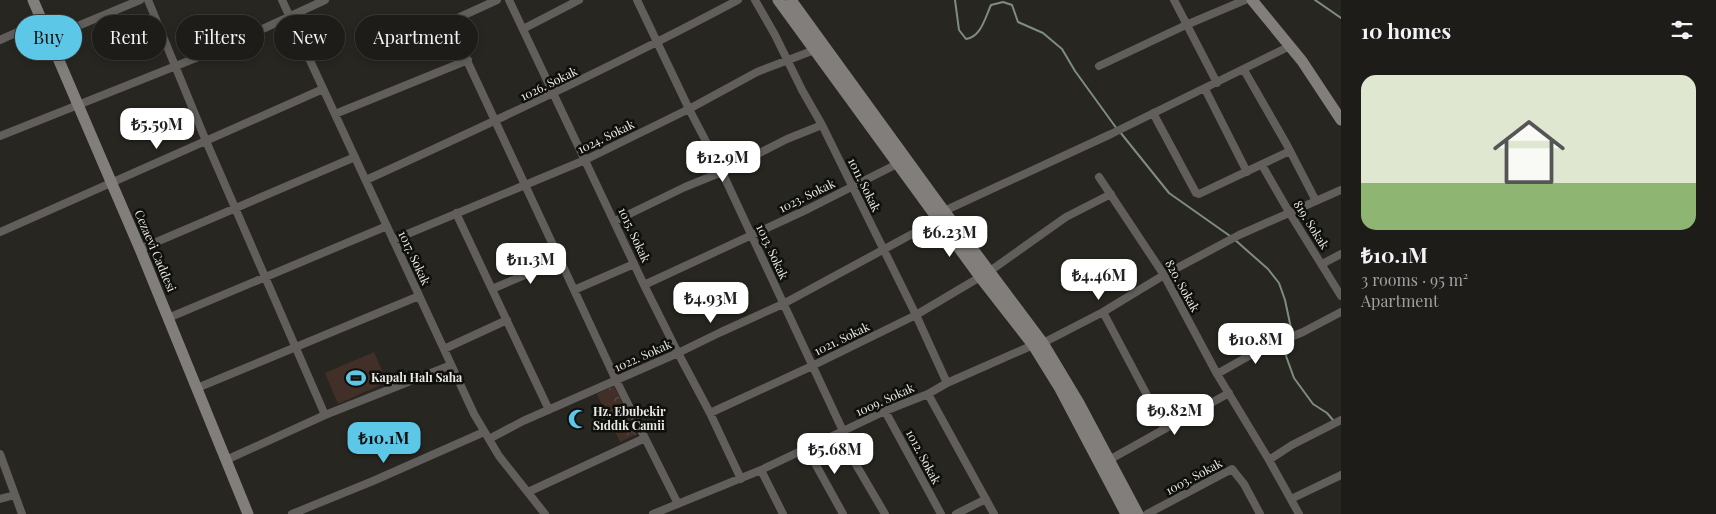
<!DOCTYPE html>
<html lang="en">
<head>
<meta charset="utf-8">
<style>
	body { margin:0; font-family:"Playfair Display",serif; background:#2a2925; color:#f1f3f6; height:100vh; display:flex; flex-direction:column; font-size:19px; white-space:nowrap }
	* { box-sizing:border-box; margin:0 }
	p { font-size:16px; color:#a0a1a2 }
	.icon { flex:none; width:28px; height:28px; fill:none; stroke:currentColor; stroke-width:2; stroke-linecap:round; stroke-linejoin:round }
	.map { position:relative; flex:1; overflow:hidden }
	.panel { display:flex; flex-direction:column; background:#1d1c18; width:375px }
	.panel>* { flex:none }
	.hud { position:absolute; left:15px; top:15px; width:475px; height:45px; display:flex; gap:10px }
	.price { position:absolute; translate:-50% -42px; padding:0 11px; border-radius:10px; background:#fff; color:#222; font-size:16px; line-height:32px; filter:drop-shadow(0 1px 2px #0008) }
	.price::after { content:''; position:absolute; left:50%; top:30px; width:15px; height:11px; margin-left:-8px; background:inherit; clip-path:polygon(0 0,100% 0,50% 100%) }
	.price.on { background:#5dc7e8; color:#111 }
	ul { padding:0; list-style:none }
	li { display:grid; align-content:center; gap:10px; height:265px; padding:0 20px }
	li+li { border-top:1px solid #3b3a37 }
	li span { display:grid; place-items:center; height:155px; border-radius:15px; color:#555 }
	li>.icon { margin-inline-start:auto }
	span .icon { width:90px; height:90px; fill:#fffc; stroke-width:1 }
	li b { font-size:21px }
	h2 { display:flex; justify-content:space-between; align-items:center; height:60px; padding:0 20px; font-size:21px }
	.tag { padding:0 18px; border-radius:22px; background:#1d1c18; box-shadow:0 2px 8px #0003,0 0 0 1px #3b3a37; font-size:18px; line-height:45px }
	.tag.on { background:#5dc7e8; color:#111 }
	main { display:flex; flex:1; min-height:0 }
	.map>svg:first-child { display:block }
</style>
</head>
<body>
<main>
<div class="map">
<svg width="1341" height="514" viewBox="0 0 1341 514">
	<defs>
		<pattern id="park-crowns" width="20" height="18" patternUnits="userSpaceOnUse" patternTransform="scale(1.25)"><rect width="20" height="18" fill="#422f27"/><path d="M2 6a3 3 0 1 1 6 0M12 15a3 3 0 1 1 6 0" fill="none" stroke="#5d4d46"/></pattern>
	</defs>
	<rect width="100%" height="100%" fill="#272620"/>
	<path fill="#422f27" d="M374 352 387 382 338 404 325 373Z"/>
	<path fill="url(#park-crowns)" d="M614 386 637 434 620 442 597 394Z"/>
	<g fill="none" stroke-linecap="round" stroke-linejoin="round">
		<path stroke="#7e8d7d" stroke-width="2" d="M955 0 959 30 966 39C981 37 985 18 991 5L1003 2 1012 5 1018 22 1043 33 1062 49 1075 71 1117 129
			M1315 0 1341 18
			M1120 132 1169 193 1230 236
			M1234 239 1268 269 1279 283 1285 300 1292 333
			M1290 340 1286 356 1294 378 1313 404 1327 413 1333 420"/>
		<path stroke="#615e5c" stroke-width="8" d="M148 0 206 141 325 415
			M282 0 474 414 499 456 545 514
			M509 0 644 285 678 353 710 413 741 479
			M637 0 689 109 722 172 843 431 848 451 885 514
			M755 0 775 35 802 90 822 125 916 315 947 383
			M1174 0 1217 83
			M449 22 616 380 678 504
			M523 29 579 0
			M49 38 140 0
			M0 40 42 21
			M388 47 449 22 497 0
			M1099 66 1186 25 1245 0
			M1244 70 1287 145 1316 201
			M1205 89 1247 172
			M1153 113 1196 193 1199 194 1290 151
			M335 114 468 60
			M0 136 226 46 325 0
			M1262 165 1289 212 1341 296
			M1099 177 1164 275 1217 374 1269 460 1299 514
			M366 180C491 123 616 65 738 0
			M944 211 1111 134 1290 46
			M456 213 549 410
			M615 221 685 187 722 172 787 139 822 125
			M0 232 323 89
			M393 240 585 160 689 109 757 72 817 49
			M140 249 355 157
			M1322 264 1341 254
			M990 271 1066 217 1111 194
			M644 285 808 209 897 164
			M492 289 560 260
			M574 290 634 264
			M1103 312 1165 429
			M168 318 387 226
			M444 349 507 320
			M1217 374 1261 349 1303 332 1341 312
			M197 388 419 296
			M928 394 994 514
			M885 411 941 514
			M710 413 812 366 916 315 980 277
			M489 439 523 421 678 353 721 332 783 304 938 220
			M806 447 843 514
			M0 454 22 514
			M226 460 325 415 451 365
			M1109 460 1229 393
			M1269 460 1292 445 1341 420
			M761 470 783 514
			M528 492 645 438
			M0 499 15 495
			M1291 499 1341 475
			M292 514 373 481 484 432
			M653 514 761 470 885 411 928 394 947 383 1033 345 1043 343 1103 312 1164 275 1239 235 1341 190
			M956 514 986 499
			M1147 514 1232 469 1244 484 1260 514"/>
		<path stroke="#827e7b" stroke-width="11" d="M33 0 140 249 248 514
			M778 0 980 277 1033 345 1059 387 1126 514
			M791 0 939 204 1043 343 1079 403 1138 514
			M1252 0 1302 61 1341 120"/>
	</g>
	<defs>
		<symbol id="stadium-bare" viewBox="-9 -9 18 18"><path d="M0-5a6.5 5 0 1 0 0 10a6.5 5 0 1 0 0-10ZM-3.5-1.8h7v3.6h-7Z" fill="#5dc7e8" stroke="#0f0f0c" stroke-width="2.5" paint-order="stroke"/></symbol>
		<symbol id="mosque-bare" viewBox="-9 -9 18 18"><path d="M3.5-4.9A6 6 0 1 0 3.5 4.9A5 5 0 1 1 3.5-4.9Z" fill="#5dc7e8" stroke="#0f0f0c" stroke-width="2.5" paint-order="stroke"/></symbol>
	</defs>
	<g fill-rule="evenodd">
		<use href="#stadium-bare" x="342" y="364" width="28" height="28"/>
		<use href="#mosque-bare" x="564" y="405" width="28" height="28"/>
	</g>
	<g text-anchor="middle" stroke-width="5" stroke-linejoin="round" paint-order="stroke">
		<g font-size="12" fill="#eae9e5" stroke="#0f0f0c">
			<text transform="translate(549 84) rotate(-26)" y="4">1026. Sokak</text>
			<text transform="translate(606 137) rotate(-26)" y="4">1024. Sokak</text>
			<text transform="translate(864 185) rotate(64)" y="4">1011. Sokak</text>
			<text transform="translate(807 196) rotate(-26)" y="4">1023. Sokak</text>
			<text transform="translate(1311 225) rotate(58)" y="4">819. Sokak</text>
			<text transform="translate(634 235) rotate(65)" y="4">1015. Sokak</text>
			<text transform="translate(155 251) rotate(67)" y="4">Cezaevi Caddesi</text>
			<text transform="translate(772 252) rotate(65)" y="4">1013. Sokak</text>
			<text transform="translate(414 258) rotate(65)" y="4">1017. Sokak</text>
			<text transform="translate(1182 286) rotate(61)" y="4">820. Sokak</text>
			<text transform="translate(842 339) rotate(-26)" y="4">1021. Sokak</text>
			<text transform="translate(643 356) rotate(-24)" y="4">1022. Sokak</text>
			<text transform="translate(885 400) rotate(-24)" y="4">1009. Sokak</text>
			<text transform="translate(923 457) rotate(62)" y="4">1012. Sokak</text>
			<text transform="translate(1194 477) rotate(-28)" y="4">1003. Sokak</text>
		</g>
		<g font-size="12" font-weight="bold" fill="#eae9e5" stroke="#0f0f0c" text-anchor="start">
			<text x="371" y="382">Kapalı Halı Saha</text>
			<text x="593" y="416">Hz. Ebubekir<tspan x="593" dy="14">Sıddık Camii</tspan></text>
		</g>
	</g>
</svg>
<b class="price" style="left:157px;top:150px">₺5.59M</b>
<b class="price" style="left:723px;top:183px">₺12.9M</b>
<b class="price" style="left:950px;top:258px">₺6.23M</b>
<b class="price" style="left:531px;top:285px">₺11.3M</b>
<b class="price" style="left:1099px;top:301px">₺4.46M</b>
<b class="price" style="left:711px;top:324px">₺4.93M</b>
<b class="price" style="left:1256px;top:365px">₺10.8M</b>
<b class="price" style="left:1175px;top:436px">₺9.82M</b>
<b class="price on" style="left:384px;top:464px">₺10.1M</b>
<b class="price" style="left:835px;top:475px">₺5.68M</b>
<div class="hud">
<a class="tag on">Buy</a>
<a class="tag">Rent</a>
<a class="tag">Filters</a>
<a class="tag">New</a>
<a class="tag">Apartment</a>
</div>
</div>
<section class="panel">
<h2>10 homes<svg class="icon" aria-label="filters" viewBox="0 0 24 24"><path d="M4 7h16M4 17h16"/><circle cx="9" cy="7" r="2"/><circle cx="15" cy="17" r="2"/></svg></h2>
<ul>
<li><span style="background:linear-gradient(#dfe7d0 70%,#8fb573 0)"><svg class="icon" aria-label="home" viewBox="0 0 24 24"><path d="M3 11l9-7 9 7M6 9v11h12V9"/></svg></span><div><b>₺10.1M</b><p>3 rooms · 95 m²</p><p>Apartment</p></div></li>
</ul>
</section>
</main>
</body>
</html>
